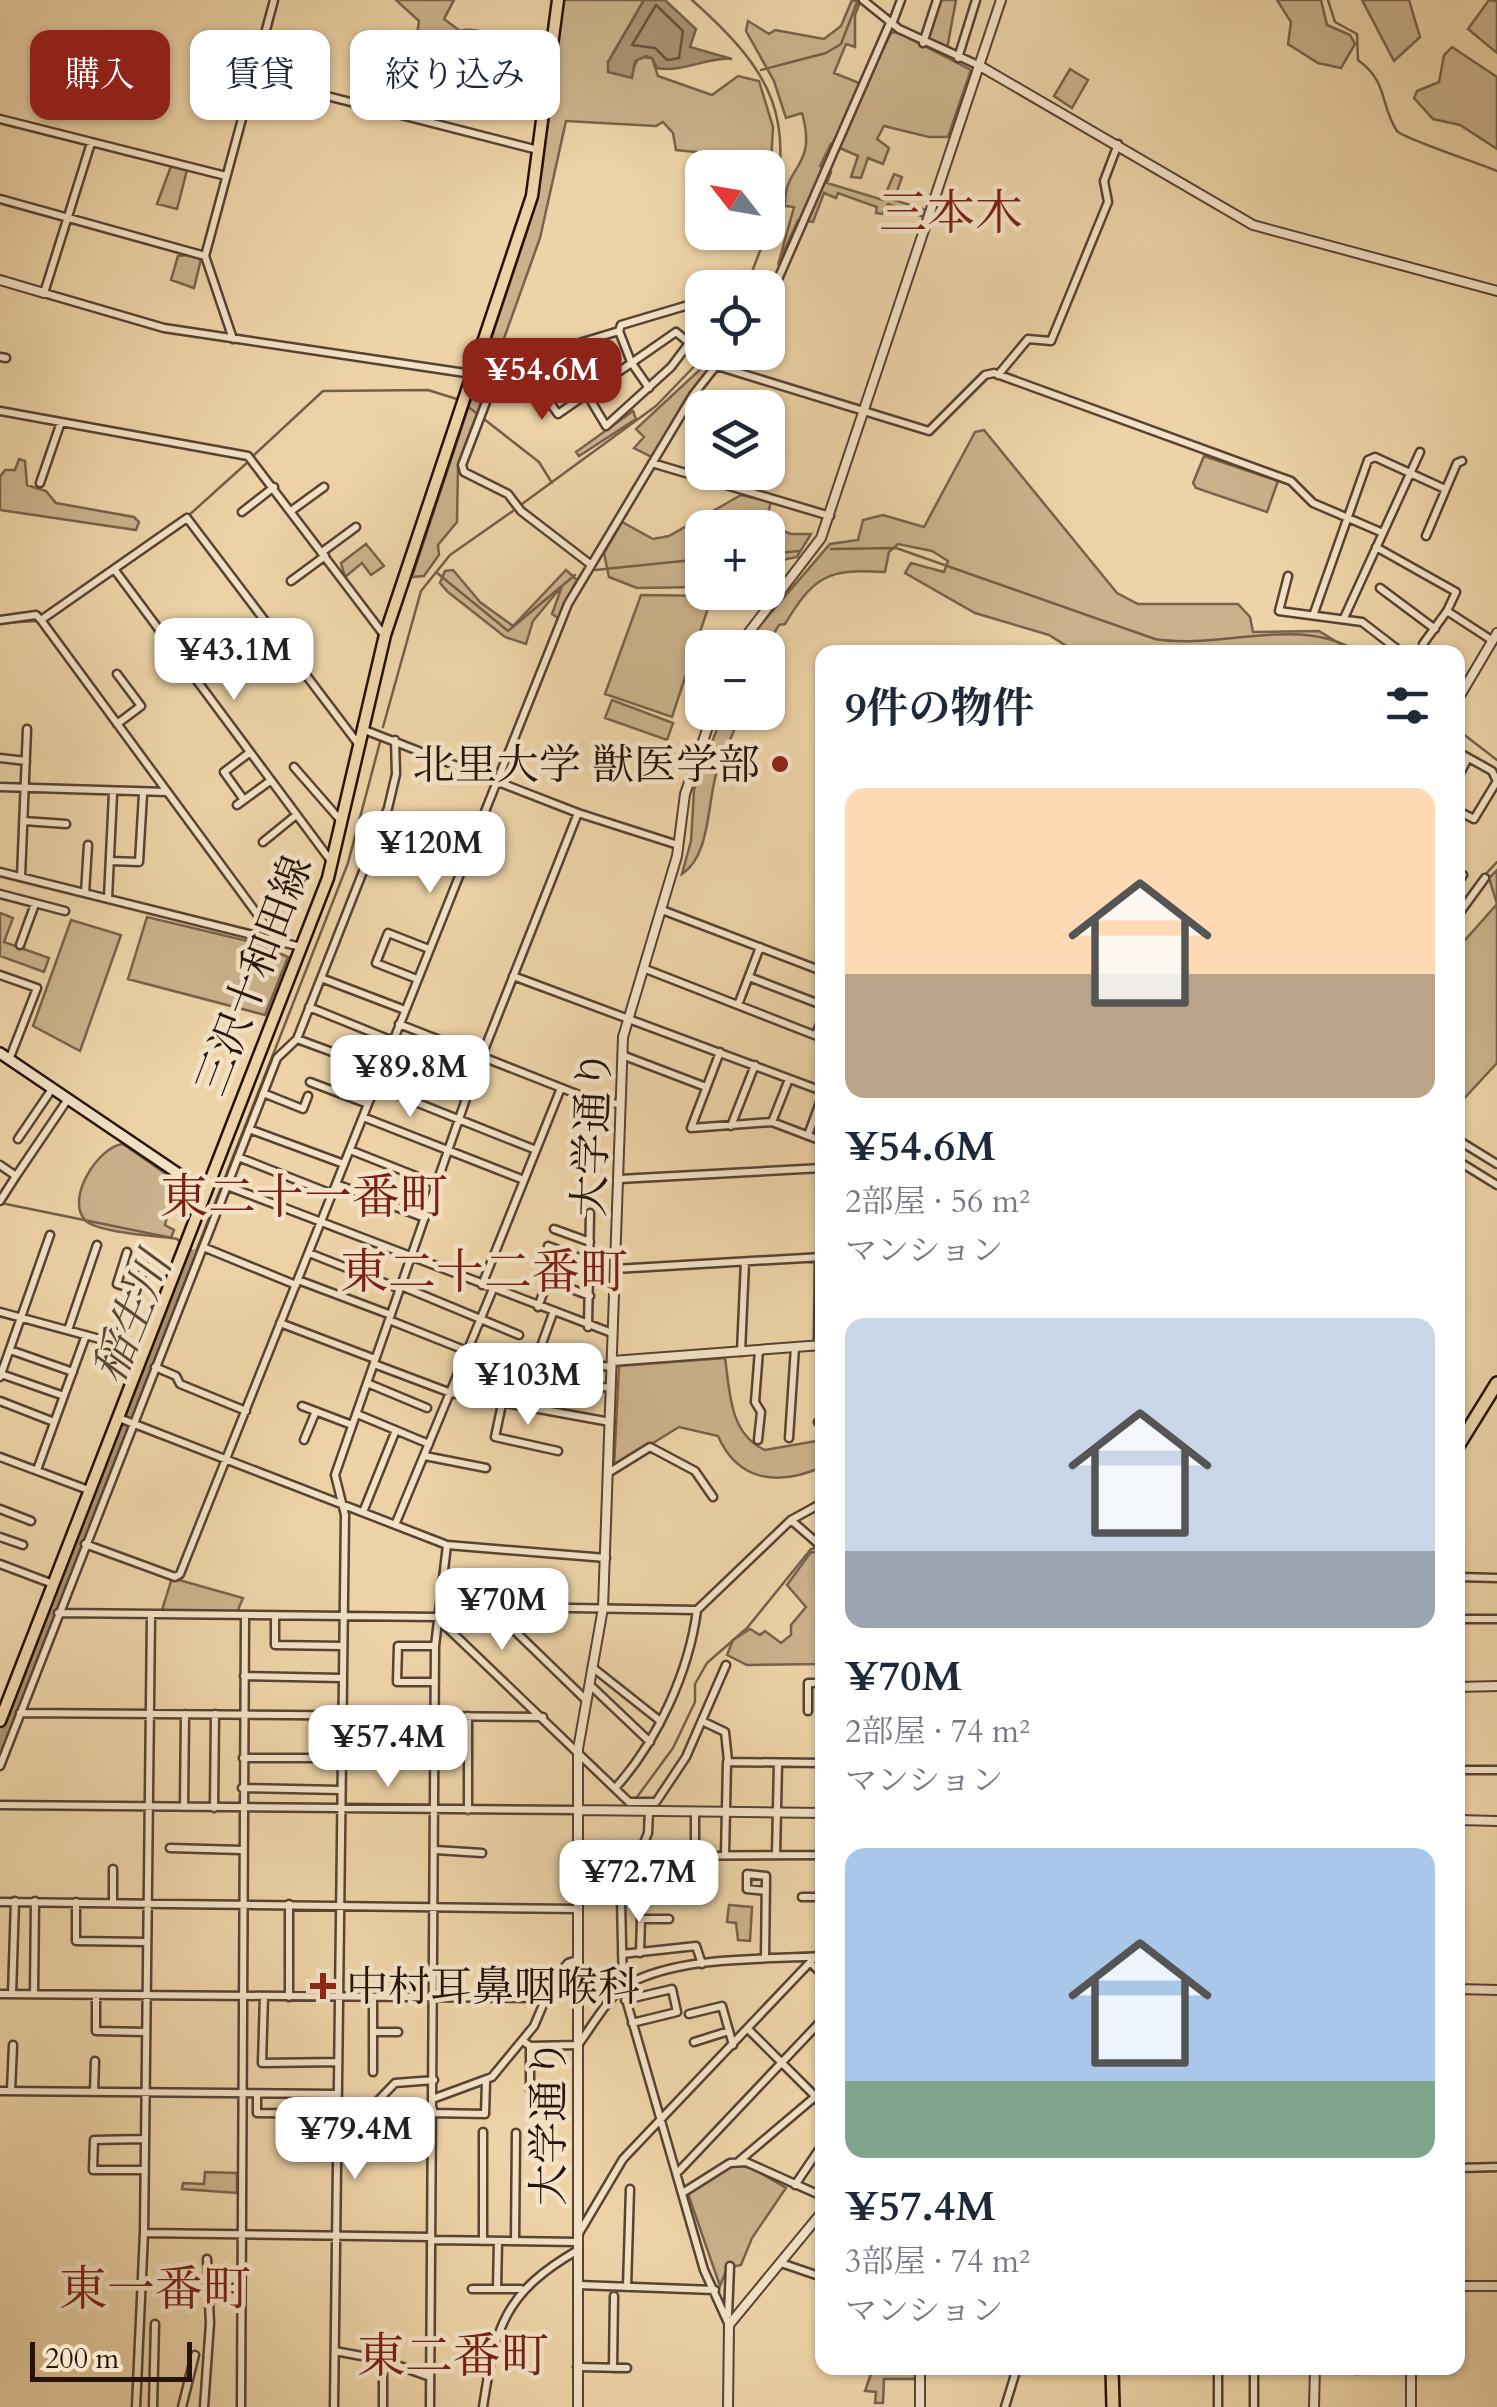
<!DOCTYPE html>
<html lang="ja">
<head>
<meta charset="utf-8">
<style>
	body { margin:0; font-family:Cardo,"Noto Serif JP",serif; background:#f2f2f3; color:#1f2937; height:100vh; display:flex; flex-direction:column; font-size:38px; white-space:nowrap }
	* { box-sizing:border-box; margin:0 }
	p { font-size:32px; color:#747a83 }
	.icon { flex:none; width:55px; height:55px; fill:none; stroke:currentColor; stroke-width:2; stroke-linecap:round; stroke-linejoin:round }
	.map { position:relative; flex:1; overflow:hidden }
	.sheet { position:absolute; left:815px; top:645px; width:650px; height:1730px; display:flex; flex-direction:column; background:#fff; border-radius:20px; box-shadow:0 2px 8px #0004 }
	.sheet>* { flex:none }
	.guide { position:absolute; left:30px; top:30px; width:635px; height:90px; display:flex; gap:20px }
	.needle { width:65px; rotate:301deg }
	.buttons { position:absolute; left:685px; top:150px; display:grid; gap:20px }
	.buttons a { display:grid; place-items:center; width:100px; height:100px; border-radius:20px; background:#fff; box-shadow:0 2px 8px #0004; font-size:50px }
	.scale { position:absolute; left:30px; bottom:25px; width:162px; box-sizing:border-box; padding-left:10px; border:5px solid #26130b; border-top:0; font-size:28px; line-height:35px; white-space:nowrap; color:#26130b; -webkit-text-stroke:8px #f3e2c6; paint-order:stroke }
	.price { position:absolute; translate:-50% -85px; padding:0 22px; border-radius:20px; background:#fff; color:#222; font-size:32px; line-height:65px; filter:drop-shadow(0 2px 5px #0008) }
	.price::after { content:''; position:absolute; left:50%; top:60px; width:30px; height:22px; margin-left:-15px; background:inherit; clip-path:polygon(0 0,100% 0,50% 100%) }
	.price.on { background:#8f2418; color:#fff }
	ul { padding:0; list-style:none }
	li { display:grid; align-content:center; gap:20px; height:530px; padding:0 30px }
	li span { display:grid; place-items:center; height:310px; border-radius:20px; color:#555 }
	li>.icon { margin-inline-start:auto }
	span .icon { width:180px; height:180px; fill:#fffc; stroke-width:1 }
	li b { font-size:42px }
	h2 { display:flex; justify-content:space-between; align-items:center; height:120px; padding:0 30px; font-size:42px }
	.chip { padding:0 35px; border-radius:20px; background:#fff; box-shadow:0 2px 8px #0004; font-size:35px; line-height:90px }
	.chip.on { background:#8f2418; color:#fff }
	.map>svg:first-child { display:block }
</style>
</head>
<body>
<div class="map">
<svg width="1497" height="2407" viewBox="0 0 1497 2407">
	<rect width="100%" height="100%" fill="#edd3a7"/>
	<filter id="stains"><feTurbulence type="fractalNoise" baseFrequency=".002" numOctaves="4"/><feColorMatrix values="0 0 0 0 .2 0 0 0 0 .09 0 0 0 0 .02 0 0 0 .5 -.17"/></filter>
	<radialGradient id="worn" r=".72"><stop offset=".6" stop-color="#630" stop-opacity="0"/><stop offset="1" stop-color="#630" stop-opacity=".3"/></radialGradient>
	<path fill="#cbb28c" stroke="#78624c" stroke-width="2.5" d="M396 0H454L444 19 460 31C480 26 493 37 509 49L511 60 482 53 472 78 448 68 454 46 446 44 442 55 416 41 419 21Z
		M563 0H644L608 62 634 67 639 57 652 58 658 76 712 95 738 76 759 81 773 127 769 201 768 168 747 167 748 157 676 150 673 133 663 122 656 126 566 121 540 238 458 467 457 522 438 545 439 555 424 576 412 577 527 231 542 169Z
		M852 0 860 2 855 15V47L846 44 834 73 864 85 891 33 897 32 971 70 948 137H929L884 126 877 139 889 148 883 164 868 158 861 178 851 177 858 156 831 144 820 166 831 172 827 183 883 200 894 174 902 177 894 200 926 210 924 217 888 204 882 214 876 213 877 207 838 193 836 198 824 193 813 222 798 220 778 265 794 207 785 206C783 165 818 169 802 113L786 118 774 81 746 31 748 21 769 34 775 30 824 39 841 26Z
		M940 0H956L947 49 927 38Z
		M1277 0H1321L1327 25 1350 35 1355 44 1341 68 1318 63 1288 44 1291 22Z
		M1362 0H1409L1420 37 1394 61Z
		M1489 0 1497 1V53L1468 29Z
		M1452 47 1497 77V149L1460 125 1433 119 1414 98 1417 91 1439 82 1444 55Z
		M1070 69 1088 80 1072 108 1054 96Z
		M171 166 187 170 177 209 157 204Z
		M188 255 201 259 194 288 171 280 178 256Z
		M708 362 713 367 684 402 652 457 634 448 644 437 636 429Z
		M633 411 636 419 579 456 576 452Z
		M984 430 1117 593 1138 604H1238L1250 617 1253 632 1319 631 1353 652H1076L1049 635 975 613 905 573 911 563 944 572 948 561 932 551 898 544 889 552 885 572C828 568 814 576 785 624L779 625 766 647H747L756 630 830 544 858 540 863 520 883 515 924 527 975 432Z
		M1204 456 1278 481 1267 512 1196 488 1193 483Z
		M19 459 25 461 27 485 46 491 56 503 134 517 139 522 136 530 0 510V477L5 470H15Z
		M741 495 771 502 765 524 791 534H811L797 557 768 563V528H702V587L637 588 609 577 604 553 622 522 653 539 669 536Z
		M366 544 384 566 371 575 362 563 345 577 341 563Z
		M453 570 480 602 513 626 566 570 577 580 558 618 552 614 562 586 533 621 526 644 505 637 448 592 440 583 445 571Z
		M641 595 712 596 672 717 605 694Z
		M612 700 673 723 667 740 605 718Z
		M723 713H741C734 733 724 751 717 771 707 802 711 855 682 874L691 841 694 790Z
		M1497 870V1063L1458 1105V948L1497 904 1489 878Z
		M0 913 13 918 4 942 49 958 44 972 0 956Z
		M147 917 256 943 288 957 265 1015 128 979Z
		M71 920 121 935 80 1051 33 1026Z
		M123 1144 176 1181 165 1225 174 1230 171 1238C154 1236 95 1232 85 1220 65 1198 99 1146 123 1144Z
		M725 1358C730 1391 729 1434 765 1450L822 1440V1467C779 1486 738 1482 718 1436L679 1427 614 1467 619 1366Z
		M811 1552 822 1553V1664L747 1665 727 1655 733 1640 750 1629 760 1635 765 1631 781 1643 791 1635V1625L806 1607 787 1585Z
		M172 1578 243 1598 237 1612 162 1610Z
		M729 1905 752 1907 750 1941 738 1940 736 1923 727 1922Z
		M738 2165 754 2169 786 2188 752 2238 741 2265 727 2268 720 2286 687 2191 717 2167Z
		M205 2172 237 2173V2193L182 2189 183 2183 204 2184Z
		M873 2368 915 2371V2379H884L883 2403H875L876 2392 865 2391Z"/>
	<path fill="#a99272" stroke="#755f49" stroke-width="2.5" d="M644 0H665L696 29 690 47 732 59C707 57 682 73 657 68L652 58 646 56 635 61 632 78 608 72V62Z"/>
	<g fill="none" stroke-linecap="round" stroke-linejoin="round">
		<path stroke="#68523e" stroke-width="2.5" d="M656 5 683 31 679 58 667 60 655 48 632 45Z"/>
		<path stroke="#755f49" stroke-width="2.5" d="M692 0C774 73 798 119 768 230
			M1328 0 1335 22 1357 34 1358 60C1389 83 1379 103 1397 131 1402 138 1481 164 1497 171
			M761 70 826 53 841 44 858 0
			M746 288 767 232
			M466 405 539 462 552 483
			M254 455 323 391 428 390 460 400
			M522 504 656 406 708 352
			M188 516 249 461
			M831 549 896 548 1155 639C1220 650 1300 614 1358 652
			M768 554 799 551
			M595 570 702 559
			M436 572 508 631 575 575
			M0 623 37 621
			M383 727 421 591 450 555 513 511
			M1458 730 1497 760
			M1484 876 1497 862
			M1458 908 1472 890
			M1 1203 177 1239 183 1244
			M189 1249 195 1254 348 863 380 742
			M637 1797 673 1748 695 1702V1684L707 1663 747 1628 811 1549 818 1548"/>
		<path stroke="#a99272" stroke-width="10" d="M0 1745 195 1254"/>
		<defs>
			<path id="minor" d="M863 0 899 29 980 66
				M892 24 901 0
				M923 43 937 0
				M958 58 976 0
				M253 77 538 150
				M0 119 226 176
				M91 143 44 293 164 328 472 374
				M0 199 205 256
				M768 302 890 23
				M619 331 621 325 702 301
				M233 339 205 256 274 0
				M560 349 606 426 671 367 702 326
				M0 357 6 358
				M520 361 558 414 676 332 717 366 929 431 985 375 994 373 1291 481 1313 503 1383 533
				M998 375 1028 339 1051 341 1108 202 1104 181 1118 144
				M0 411 248 456 384 635
				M652 463 830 516
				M40 483 61 422
				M291 511 324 487
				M242 512 274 487
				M1426 536 1457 463 1462 461
				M1376 547 1456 592 1447 611 1493 641
				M322 552 356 527
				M590 564 521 511 508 494 464 472 462 465 496 376 507 365 619 331 631 362 649 388
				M114 569 331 861
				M1288 576 1279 611 1362 622 1401 652
				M291 581 325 556
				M1380 588 1435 629
				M1314 613 1368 460 1375 457 1445 489
				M1344 618 1420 452
				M0 620 36 615 41 620 187 518 359 745
				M41 620 277 941
				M1423 644 1447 611
				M117 674 141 706 117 724
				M362 729 578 813 678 845
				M1458 752 1492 771 1497 781 1474 819 1458 811
				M0 758 26 761
				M294 767 342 822
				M1458 777 1468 758
				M0 787 167 792
				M244 800 224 772 249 753
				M237 805 270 781
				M24 821 66 824
				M263 842 295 816
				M111 861 139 862 143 794
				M0 872 301 947
				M21 877 27 729
				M1458 882 1463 875
				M85 893 88 845
				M0 894 65 911
				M108 898 113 793
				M662 910 822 971
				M1458 915 1485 878
				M20 945 35 904
				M643 968 822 1038
				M0 975 37 988 9 1060
				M513 976 822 1091
				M749 977 822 1005
				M321 978 405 1010
				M417 979 376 963 388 933 429 949
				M738 1005 760 947
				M309 1007 393 1041
				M399 1024 597 1102 621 1104
				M816 1035 822 1019
				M297 1039 381 1070
				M720 1052 691 1128 772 1122 822 1141
				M622 1055 706 1087
				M310 1082 368 1104
				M375 1086 536 1150
				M263 1093 303 1109 308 1096
				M363 1117 524 1180
				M772 1122 789 1079
				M731 1126 755 1065
				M249 1129 344 1164
				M808 1135 822 1097
				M18 1139 52 1089
				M1458 1140 1497 1164
				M350 1150 436 1184
				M238 1157 332 1194
				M1458 1161 1497 1185
				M0 1165 16 1176 68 1099
				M619 1179 822 1168
				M336 1184 425 1218
				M227 1186 277 1058 297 1039 388 808 396 774 395 740
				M0 1201 16 1176
				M554 1229 590 1242
				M548 1246 590 1262
				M203 1247 296 1285
				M127 1252 117 1284 136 1290
				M309 1253 400 1289
				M615 1269 822 1257
				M298 1280 391 1315
				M482 1285 561 1088
				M401 1286 519 1335
				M538 1307 548 1280 590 1296
				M0 1312 144 1351
				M553 1313 540 1349 577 1363 612 1367
				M389 1320 467 1351
				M280 1323 375 1359
				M588 1327 590 1213
				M68 1330 97 1245
				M116 1343 145 1267
				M818 1346 819 1258
				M10 1350 73 1372
				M741 1352 745 1262
				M374 1364 451 1393 610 1422
				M155 1367 176 1376 180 1384 246 1411
				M1 1374 64 1396
				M0 1377 50 1235
				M367 1383 427 1408
				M0 1401 54 1422
				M491 1402 508 1365 563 1389 611 1387
				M502 1404 495 1437 558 1451
				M302 1406 352 1425
				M357 1414 429 1444
				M119 1418 447 1545 606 1558
				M818 1422 822 1421
				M789 1438 795 1347
				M304 1440 316 1411
				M758 1440 761 1412 755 1402 759 1350
				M425 1456 486 1468
				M0 1457 91 1491
				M37 1470 86 1335
				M608 1473 650 1447 695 1471 713 1497
				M0 1509 31 1521
				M363 1512 396 1430
				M791 1520 822 1547
				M395 1525 493 1289
				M0 1537 23 1545
				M85 1544 175 1577 180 1574 568 604 693 395 727 352
				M0 1564 53 1584
				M1458 1577 1497 1578
				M440 1606 697 1610 791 1520 822 1503
				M490 1607 586 1700
				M58 1613 436 1617 629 1802H656L686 1757 726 1665
				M275 1615V1645L342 1646
				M1458 1619H1497
				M435 1646H398L397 1682H435
				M592 1667 659 1720
				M244 1676 341 1678
				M590 1685 650 1742
				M808 1711V1683H822
				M20 1713 543 1717
				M468 1716V1810
				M704 1722 725 1732 728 1761
				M340 1755 436 1757
				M243 1758H340
				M0 1766 227 1186 612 1333
				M1458 1770H1497
				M617 1786C657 1741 689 1672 697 1610
				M242 1788 340 1790
				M0 1805 578 1810
				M184 1807 185 1714
				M214 1808 215 1714
				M649 1811 648 1833 621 1899 623 1989 704 2270 729 2325
				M170 1848 242 1850
				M436 1850 482 1853
				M695 1855V1812
				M725 1855 727 1762 822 1763
				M776 1855 778 1763
				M822 1855V1807
				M639 1856 822 1855
				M113 1869V1902
				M802 1897H822
				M621 1899H657L658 1856
				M0 1902 578 1909
				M76 1902V1941L147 1942
				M289 1904V1997
				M640 1953 641 1919H669
				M622 1954 696 1946 702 1964
				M765 1958 766 1876 747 1874V1889L766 1891
				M811 1963 822 1974
				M0 1994 544 1998
				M12 1994 15 1901
				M34 1994 35 1901
				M96 1995V2031L146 2032
				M264 1996 262 2063 338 2062
				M625 2000 672 1989 677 2012 632 2023
				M689 2014 722 2006 733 2045
				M749 2030 822 2103
				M373 2032H398
				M523 2041 530 2046 578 2045C591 2028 609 1995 628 1984 683 1955 763 1960 822 1956
				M694 2042 729 2031
				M373 2072V1997
				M530 2090V2046
				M0 2091 337 2094
				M11 2091 13 2045
				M94 2092 95 2061
				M257 2094V2113L337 2114
				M435 2098 492 2077 534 2026 554 1979 568 1963 577 1960
				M369 2110 395 2083 434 2080
				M433 2113 485 2114 486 2082
				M337 2127 354 2123 368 2111 433 2109
				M483 2132V2241
				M738 2162 816 2096
				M1458 2168 1497 2167
				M144 2170H93L94 2140 144 2139
				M679 2171 822 2020
				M795 2185 822 2145
				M684 2192 730 2163 746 2162 822 2196
				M144 2233 431 2237
				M578 2235 623 2159 815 1957
				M432 2240 578 2242
				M515 2241 516 2133
				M781 2263 822 2277
				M578 2285 715 2290
				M627 2287 630 2189
				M173 2288H241
				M472 2289H521
				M497 2289 498 2241
				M728 2315 730 2266
				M335 2351 383 2360 430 2377
				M383 2360V2407
				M577 2367 627 2368
				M613 2368 614 2296
				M1357 2370V2368
				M136 2407 144 2233 151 1615
				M153 2407 155 2324
				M182 2407 195 2355
				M204 2407 210 2323 207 2259
				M241 2407 245 1616
				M334 2407 345 1515 335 1475 475 1073 578 813
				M430 2407 435 1646 447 1545
				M483 2407C495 2326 505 2292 578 2250
				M1005 2407 1017 2368
				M1218 2407V2368
				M1254 2407V2368"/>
			<path id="tertiary" d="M980 66 1253 225 1497 291
				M0 280 44 293
				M737 648 821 538 1001 0
				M1458 699 1497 633
				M612 1361 822 1345
				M1458 1687 1497 1686
				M578 1810 822 1813
				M1458 1820 1497 1821
				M1458 1989 1497 1990
				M1458 2286H1497
				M578 2407V1749L603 1608 623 1037 677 856 685 794 713 712
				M728 2407 729 2325 822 2212
				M920 2407V2368
				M1314 2407 1315 2368
				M1411 2407V2368"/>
			<path id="secondary" d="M0 1053 204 1191"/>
			<path id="primary" d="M0 1721 328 878 385 635 532 196 558 0"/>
			<path id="trunk" d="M1458 1446 1497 1383
				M1112 2368 1113 2407"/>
		</defs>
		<use href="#minor" stroke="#584332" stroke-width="11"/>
		<use href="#tertiary" stroke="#584332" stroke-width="12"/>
		<use href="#secondary" stroke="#26130b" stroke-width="14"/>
		<use href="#primary" stroke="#26130b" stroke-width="15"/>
		<use href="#trunk" stroke="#26130b" stroke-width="16"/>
		<use href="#minor" stroke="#f3e2c6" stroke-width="6"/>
		<use href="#tertiary" stroke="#f3e2c6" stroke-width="8"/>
		<use href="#secondary" stroke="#f3e2c6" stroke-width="9"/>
		<use href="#primary" stroke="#edd3a7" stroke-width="10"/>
		<use href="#trunk" stroke="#edd3a7" stroke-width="11"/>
	</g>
	<g fill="#8f2418" stroke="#f3e2c6" stroke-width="4">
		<circle cx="780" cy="764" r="10"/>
		<path d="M318 1971h10v10h10v10h-10v10h-10v-10h-10v-10h10z"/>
	</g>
	<g text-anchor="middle" stroke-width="9" stroke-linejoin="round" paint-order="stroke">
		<g font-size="42" fill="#26130b" stroke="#f3e2c6" text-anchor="end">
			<text x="760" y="779">北里大学 獣医学部</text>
			<text x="346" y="2001" text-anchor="start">中村耳鼻咽喉科</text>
		</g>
		<g font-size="42" fill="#26130b" stroke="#f3e2c6">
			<text transform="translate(253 975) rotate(-69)" y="15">三沢十和田線</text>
			<text transform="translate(591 1133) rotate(-88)" y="15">大学通り</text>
			<text transform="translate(548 2122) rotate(-90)" y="15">大学通り</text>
		</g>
		<g font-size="45" font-style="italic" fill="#5a4634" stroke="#f3e2c6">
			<text transform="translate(131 1317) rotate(-68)" y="16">稲生川</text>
		</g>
		<g font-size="48" fill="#7a1f14" stroke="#f3e2c6">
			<text x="951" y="229">三本木</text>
			<text x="304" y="1213">東二十一番町</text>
			<text x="484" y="1288">東二十二番町</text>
			<text x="155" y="2305">東一番町</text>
			<text x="453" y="2372">東二番町</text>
		</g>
	</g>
	<rect width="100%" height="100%" filter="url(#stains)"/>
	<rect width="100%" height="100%" fill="url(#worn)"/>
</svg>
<div class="buttons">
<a><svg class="needle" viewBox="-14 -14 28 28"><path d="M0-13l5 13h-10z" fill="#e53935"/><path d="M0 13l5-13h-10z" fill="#747a83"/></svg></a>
<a><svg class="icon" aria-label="locate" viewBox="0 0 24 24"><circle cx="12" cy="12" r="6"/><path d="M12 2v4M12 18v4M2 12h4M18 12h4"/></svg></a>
<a><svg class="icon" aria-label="layers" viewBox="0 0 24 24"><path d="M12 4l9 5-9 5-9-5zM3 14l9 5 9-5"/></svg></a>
<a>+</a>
<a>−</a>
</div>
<div class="scale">200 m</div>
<b class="price on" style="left:542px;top:423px">¥54.6M</b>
<b class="price" style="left:234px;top:703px">¥43.1M</b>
<b class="price" style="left:430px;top:896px">¥120M</b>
<b class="price" style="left:410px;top:1120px">¥89.8M</b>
<b class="price" style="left:528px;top:1428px">¥103M</b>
<b class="price" style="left:502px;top:1653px">¥70M</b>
<b class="price" style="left:388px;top:1790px">¥57.4M</b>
<b class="price" style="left:639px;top:1925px">¥72.7M</b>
<b class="price" style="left:355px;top:2182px">¥79.4M</b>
<div class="guide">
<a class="chip on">購入</a>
<a class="chip">賃貸</a>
<a class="chip">絞り込み</a>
</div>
<section class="sheet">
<h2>9件の物件<svg class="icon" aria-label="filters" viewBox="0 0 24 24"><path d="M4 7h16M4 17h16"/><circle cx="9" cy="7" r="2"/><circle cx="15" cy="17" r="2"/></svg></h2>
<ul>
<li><span style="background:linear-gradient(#ffd9b3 60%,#b9a48a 0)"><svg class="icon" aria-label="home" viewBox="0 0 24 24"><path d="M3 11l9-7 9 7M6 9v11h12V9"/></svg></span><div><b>¥54.6M</b><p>2部屋 · 56 m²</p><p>マンション</p></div></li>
<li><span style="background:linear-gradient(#c9d6e8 75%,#9aa5b1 0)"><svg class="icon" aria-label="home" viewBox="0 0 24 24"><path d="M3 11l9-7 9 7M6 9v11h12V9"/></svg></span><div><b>¥70M</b><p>2部屋 · 74 m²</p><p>マンション</p></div></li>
<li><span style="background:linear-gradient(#a9c7e8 75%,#7fa58c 0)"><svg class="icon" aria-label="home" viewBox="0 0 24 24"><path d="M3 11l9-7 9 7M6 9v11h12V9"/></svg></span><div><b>¥57.4M</b><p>3部屋 · 74 m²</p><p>マンション</p></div></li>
</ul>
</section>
</div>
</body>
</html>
